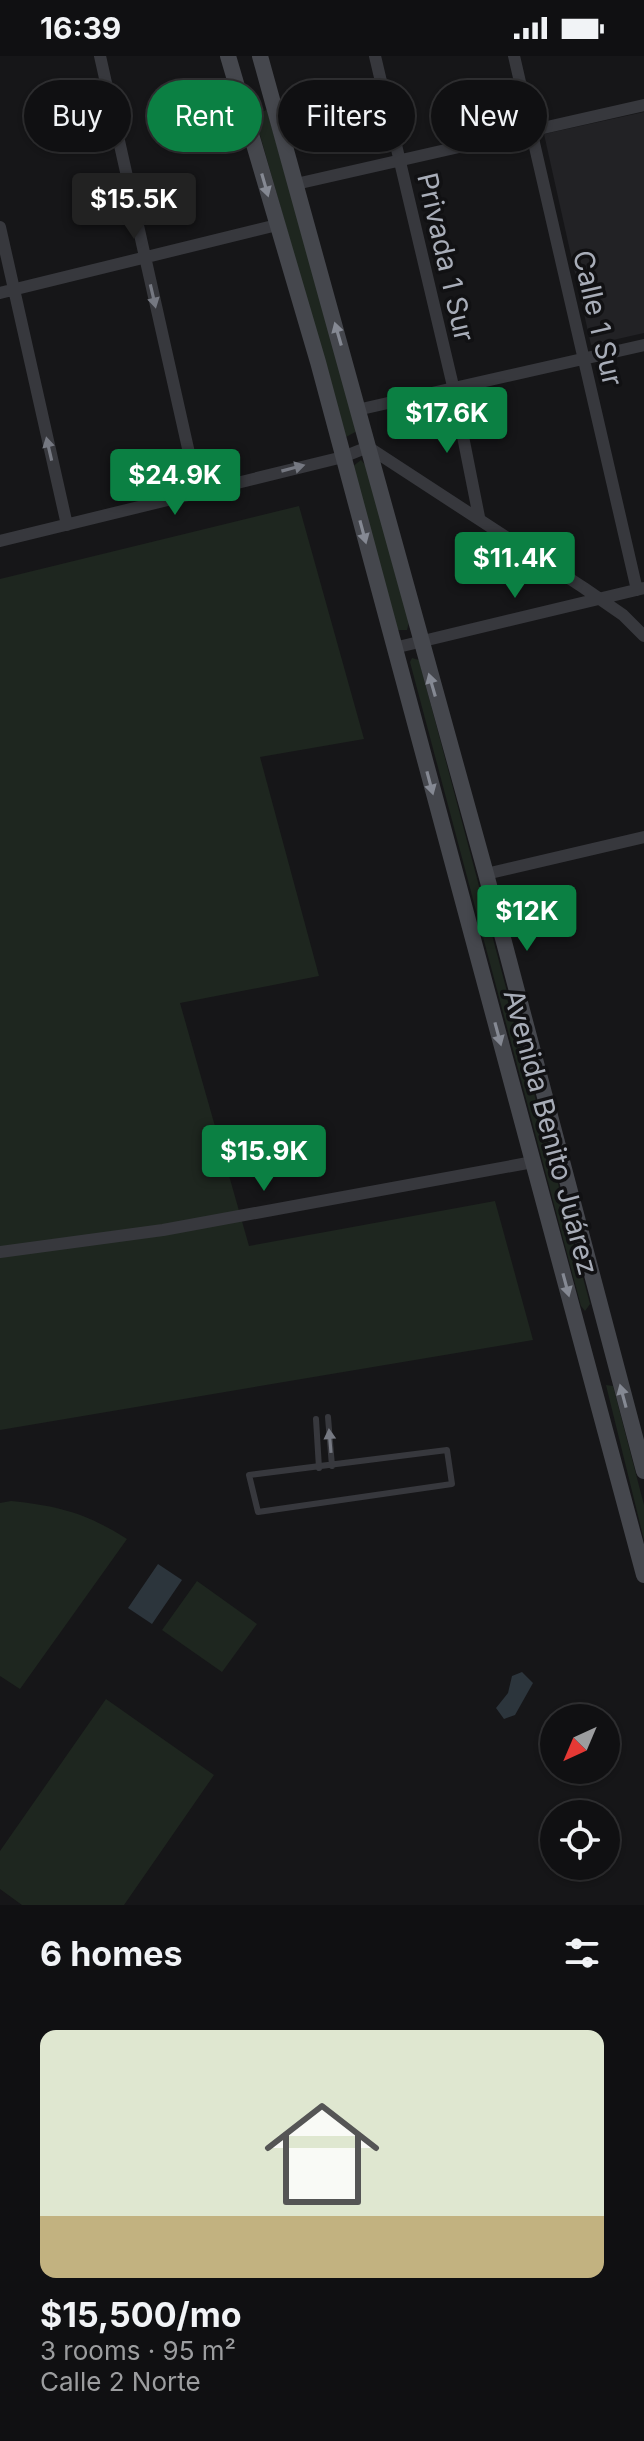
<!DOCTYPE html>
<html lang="en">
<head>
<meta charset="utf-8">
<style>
	body { margin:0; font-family:Inter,sans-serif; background:#19191b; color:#f1f3f6; height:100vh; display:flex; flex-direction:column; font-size:30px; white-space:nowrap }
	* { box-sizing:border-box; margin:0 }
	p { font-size:26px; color:#9c9d9f }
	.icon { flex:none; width:44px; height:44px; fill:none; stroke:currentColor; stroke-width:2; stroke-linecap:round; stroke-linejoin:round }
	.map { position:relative; height:1849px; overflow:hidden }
	.drawer { display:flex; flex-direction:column; background:#101012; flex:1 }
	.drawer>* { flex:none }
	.hud { position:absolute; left:24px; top:24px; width:596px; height:72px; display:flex; gap:16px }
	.needle { width:52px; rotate:224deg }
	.controls { position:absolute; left:540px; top:1648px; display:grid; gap:16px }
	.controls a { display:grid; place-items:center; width:80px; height:80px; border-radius:50%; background:#101012; box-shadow:0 2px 6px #0004,0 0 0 2px #303032; font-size:40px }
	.price { position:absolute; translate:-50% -68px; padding:0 18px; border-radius:8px; background:#0b8043; color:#fff; font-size:26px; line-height:52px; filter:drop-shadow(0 2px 4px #0008) }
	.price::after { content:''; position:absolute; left:50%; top:48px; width:24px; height:18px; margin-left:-12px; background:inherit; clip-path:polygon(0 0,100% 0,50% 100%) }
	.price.active { background:#222; color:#fff }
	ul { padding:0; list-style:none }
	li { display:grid; align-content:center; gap:16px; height:424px; padding:0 40px }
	li span { display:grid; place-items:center; height:248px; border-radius:16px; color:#555 }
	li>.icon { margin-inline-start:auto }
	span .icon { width:144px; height:144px; fill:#fffc; stroke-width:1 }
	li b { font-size:34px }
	h2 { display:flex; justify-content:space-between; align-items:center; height:96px; padding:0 40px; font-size:34px }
	.tag { padding:0 28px; border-radius:36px; background:#101012; box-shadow:0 2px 6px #0004,0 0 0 2px #303032; font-size:28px; line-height:72px }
	.tag.active { background:#0b8043; color:#fff }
	.status { display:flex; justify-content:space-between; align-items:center; height:56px; padding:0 40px; background:#101012; direction:ltr }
	.status svg { height:22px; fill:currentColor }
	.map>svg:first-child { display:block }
</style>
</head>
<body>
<div class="status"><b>16:39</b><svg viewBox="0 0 49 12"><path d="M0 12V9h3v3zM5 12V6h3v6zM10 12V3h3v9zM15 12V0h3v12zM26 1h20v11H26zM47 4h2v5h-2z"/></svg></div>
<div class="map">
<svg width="644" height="1849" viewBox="0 0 644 1849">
	<rect width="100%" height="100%" fill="#161618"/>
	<path fill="#222225" d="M644 56V277L591 289 544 78Z"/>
	<path fill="#1e261f" d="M267 54 357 375 346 381 254 58Z
		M361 404 369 413 409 566 407 574H397L352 411Z
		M299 450 364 683 260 701 319 920 180 947 249 1190 495 1145 533 1284 0 1374V523Z
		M412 602 419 604 590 1248 585 1255 581 1250 410 606Z
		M606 1329 613 1330 644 1449V1484Z
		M11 1445C59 1450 86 1457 127 1483L20 1633 0 1620V1447Z
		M197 1525 257 1568 222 1616 162 1574Z
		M106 1643 214 1719 124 1849H22L0 1833V1795Z"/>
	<path fill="#2c353c" d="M158 1508 182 1524 152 1568 128 1552Z
		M522 1616 533 1627 515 1659 504 1663 496 1652 508 1637 512 1620Z"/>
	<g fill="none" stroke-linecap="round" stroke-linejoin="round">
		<path stroke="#37383d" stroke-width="6" d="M328 1361 332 1410
			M316 1363 319 1412
			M447 1394 452 1428 258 1456 249 1419Z"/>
		<path stroke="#37383d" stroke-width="12" d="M100 0 198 437
			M375 0 453 330 479 461
			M514 0 637 534
			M296 128 644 49
			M0 171 67 469
			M0 237 277 169
			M357 354 644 289
			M0 485 343 401 368 391 584 532 623 559 644 580
			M394 592 644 532
			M486 818 644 781
			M0 1196 163 1174 533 1106"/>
		<path stroke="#45474d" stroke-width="16" d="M228 0 318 306 644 1519
			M260 0 486 818 644 1415"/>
	</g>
	<defs><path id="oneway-solid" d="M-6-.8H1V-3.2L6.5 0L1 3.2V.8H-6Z" transform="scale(2)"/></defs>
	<g fill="#858993">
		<use href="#oneway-solid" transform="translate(265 129) rotate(74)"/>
		<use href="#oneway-solid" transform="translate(338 278) rotate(-106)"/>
		<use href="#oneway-solid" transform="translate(363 476) rotate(75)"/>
		<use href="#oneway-solid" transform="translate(432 629) rotate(-106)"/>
		<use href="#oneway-solid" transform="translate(430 727) rotate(75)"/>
		<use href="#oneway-solid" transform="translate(498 978) rotate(75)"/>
		<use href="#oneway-solid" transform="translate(566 1229) rotate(75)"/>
		<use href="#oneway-solid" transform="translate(623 1340) rotate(-105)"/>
	</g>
	<g fill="#757881">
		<use href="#oneway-solid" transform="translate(153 240) rotate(77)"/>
		<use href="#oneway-solid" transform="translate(49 393) rotate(-103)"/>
		<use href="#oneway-solid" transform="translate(293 412) rotate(-15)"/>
		<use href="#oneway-solid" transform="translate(330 1385) rotate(-95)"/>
	</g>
	<g text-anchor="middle" stroke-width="7" stroke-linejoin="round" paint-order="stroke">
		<g font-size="28" fill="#a8adb8" stroke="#111113">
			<text transform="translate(446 201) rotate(77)" y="10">Privada 1 Sur</text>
			<text transform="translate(598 262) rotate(77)" y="10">Calle 1 Sur</text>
			<text transform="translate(551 1076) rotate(75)" y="10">Avenida Benito Juárez</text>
		</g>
	</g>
</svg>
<div class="controls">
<a><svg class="needle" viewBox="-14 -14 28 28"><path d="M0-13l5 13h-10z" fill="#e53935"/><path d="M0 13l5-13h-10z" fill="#9c9d9f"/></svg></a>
<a><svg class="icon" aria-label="locate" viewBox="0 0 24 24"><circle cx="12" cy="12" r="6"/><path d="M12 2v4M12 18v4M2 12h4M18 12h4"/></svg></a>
</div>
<b class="price active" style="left:134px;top:185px">$15.5K</b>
<b class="price" style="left:447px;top:399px">$17.6K</b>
<b class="price" style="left:175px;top:461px">$24.9K</b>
<b class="price" style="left:515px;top:544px">$11.4K</b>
<b class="price" style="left:527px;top:897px">$12K</b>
<b class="price" style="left:264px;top:1137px">$15.9K</b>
<div class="hud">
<a class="tag">Buy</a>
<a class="tag active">Rent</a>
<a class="tag">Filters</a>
<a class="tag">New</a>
</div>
</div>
<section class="drawer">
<h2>6 homes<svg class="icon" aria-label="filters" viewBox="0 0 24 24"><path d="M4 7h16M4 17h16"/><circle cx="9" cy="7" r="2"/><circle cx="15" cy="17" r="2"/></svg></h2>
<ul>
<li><span style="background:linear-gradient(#dfe7d0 75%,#c2b280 0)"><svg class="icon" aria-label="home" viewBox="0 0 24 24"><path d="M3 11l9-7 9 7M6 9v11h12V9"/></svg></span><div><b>$15,500/mo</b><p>3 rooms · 95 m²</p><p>Calle 2 Norte</p></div></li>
</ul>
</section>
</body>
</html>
